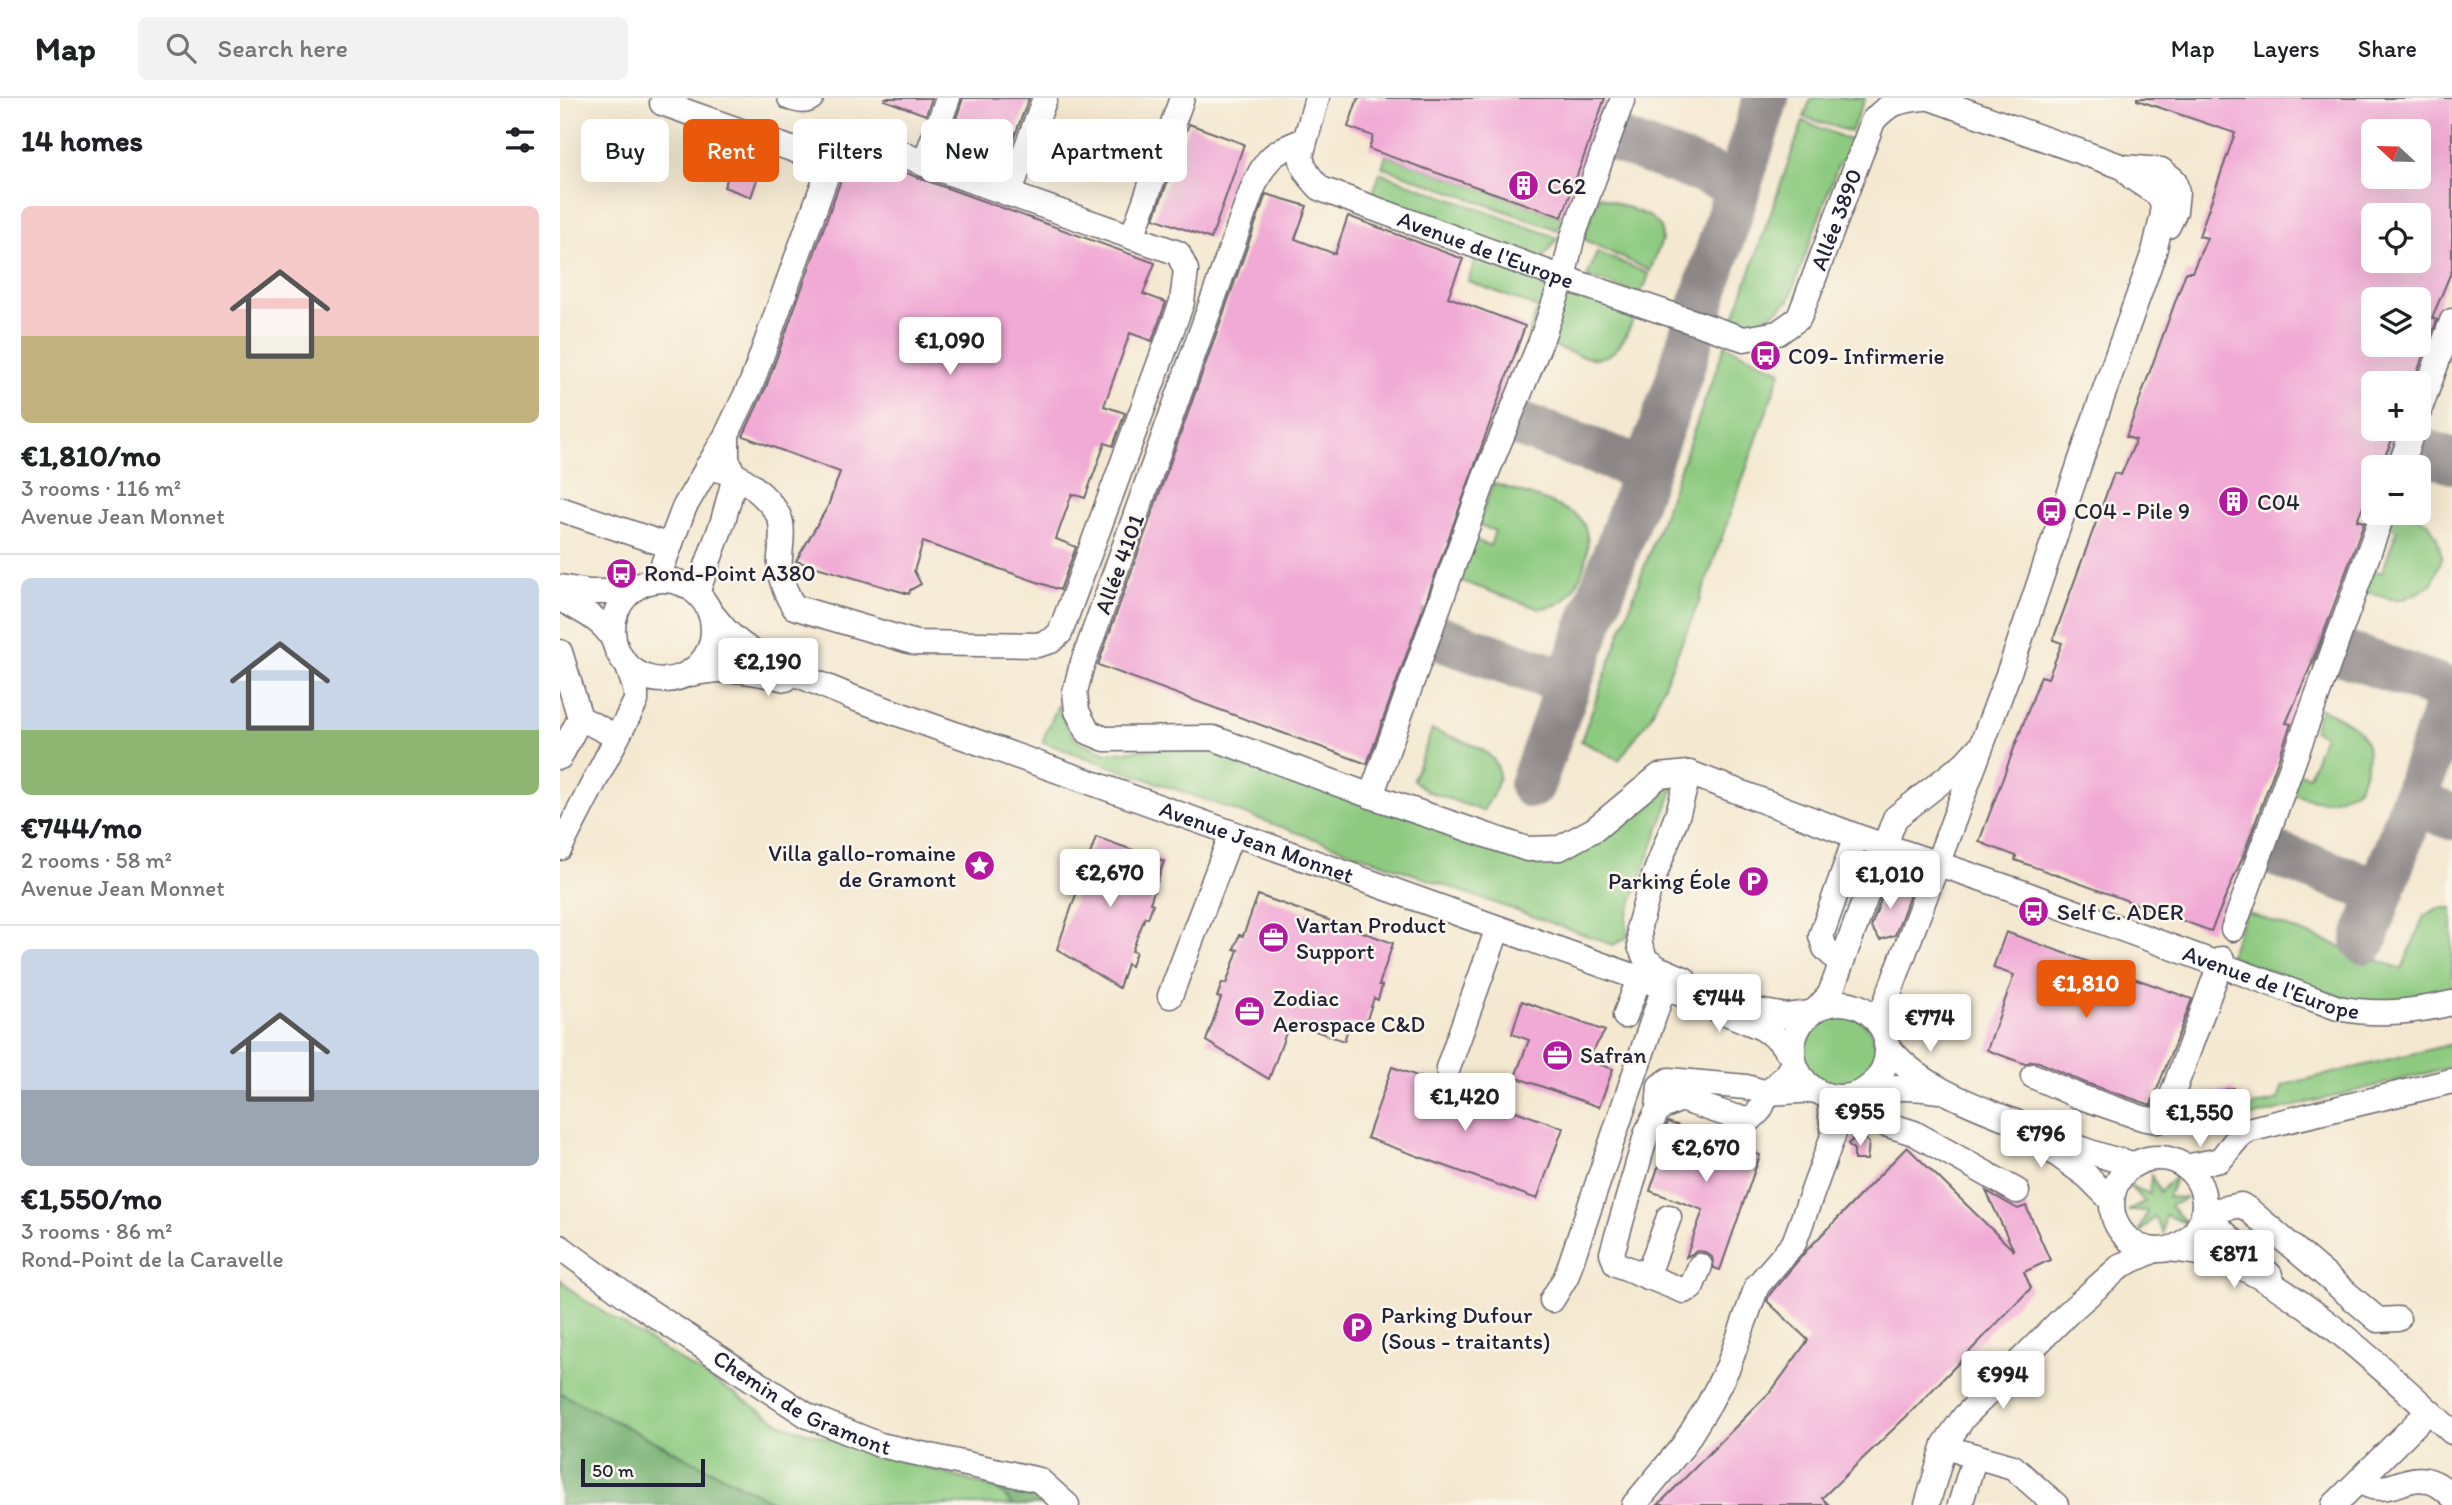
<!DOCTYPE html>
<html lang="en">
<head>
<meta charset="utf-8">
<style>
	body { margin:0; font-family:Itim,sans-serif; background:#f2f2f2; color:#202124; height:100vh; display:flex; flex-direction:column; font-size:26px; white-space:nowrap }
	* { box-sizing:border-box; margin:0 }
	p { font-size:23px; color:#757577 }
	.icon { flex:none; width:38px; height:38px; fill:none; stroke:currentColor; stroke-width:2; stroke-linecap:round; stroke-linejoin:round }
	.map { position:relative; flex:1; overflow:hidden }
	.sheet { display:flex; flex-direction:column; background:#fff; width:560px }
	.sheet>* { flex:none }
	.guide { position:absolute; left:21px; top:21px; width:665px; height:63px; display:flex; gap:14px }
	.needle { width:46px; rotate:292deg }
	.tools { position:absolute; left:1801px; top:21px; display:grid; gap:14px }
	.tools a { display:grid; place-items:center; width:70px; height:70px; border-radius:10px; background:#fff; box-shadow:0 7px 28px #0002; font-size:35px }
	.scale { position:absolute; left:21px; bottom:18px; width:124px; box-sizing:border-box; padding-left:7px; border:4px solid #22223b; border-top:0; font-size:19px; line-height:24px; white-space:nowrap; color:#22223b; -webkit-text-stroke:5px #fbf7ec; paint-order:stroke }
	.price { position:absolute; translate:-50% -60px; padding:0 16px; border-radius:7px; background:#fff; color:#222; font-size:23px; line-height:46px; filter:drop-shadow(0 2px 4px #0008) }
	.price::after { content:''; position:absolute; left:50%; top:42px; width:21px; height:16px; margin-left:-10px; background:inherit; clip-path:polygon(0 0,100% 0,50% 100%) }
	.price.on { background:#ea580c; color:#fff }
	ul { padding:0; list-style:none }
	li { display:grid; align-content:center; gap:14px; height:371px; padding:0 21px }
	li+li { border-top:2px solid #e0e0e0 }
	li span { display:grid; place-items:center; height:217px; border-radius:10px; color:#555 }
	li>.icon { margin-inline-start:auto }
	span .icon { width:126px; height:126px; fill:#fffc; stroke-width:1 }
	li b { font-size:30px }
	h2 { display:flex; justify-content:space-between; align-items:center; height:84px; padding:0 21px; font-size:30px }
	.chip { padding:0 24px; border-radius:10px; background:#fff; box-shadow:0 7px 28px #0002; font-size:24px; line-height:63px }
	.chip.on { background:#ea580c; color:#fff }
	header { display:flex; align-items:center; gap:42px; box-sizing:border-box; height:98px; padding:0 35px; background:#fff; border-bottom:2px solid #e0e0e0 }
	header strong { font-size:33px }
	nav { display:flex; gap:38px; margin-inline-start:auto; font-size:24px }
	.search { width:490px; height:63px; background:#f2f2f2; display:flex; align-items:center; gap:18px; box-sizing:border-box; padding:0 24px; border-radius:10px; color:#757577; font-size:26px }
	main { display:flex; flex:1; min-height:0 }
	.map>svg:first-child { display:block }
</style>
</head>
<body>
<header>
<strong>Map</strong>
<div class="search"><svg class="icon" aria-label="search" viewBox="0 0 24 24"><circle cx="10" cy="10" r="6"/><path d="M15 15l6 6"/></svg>Search here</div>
<nav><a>Map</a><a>Layers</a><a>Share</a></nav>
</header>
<main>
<section class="sheet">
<h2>14 homes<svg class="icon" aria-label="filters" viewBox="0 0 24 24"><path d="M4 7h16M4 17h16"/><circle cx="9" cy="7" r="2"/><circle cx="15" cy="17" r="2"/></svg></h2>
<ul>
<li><span style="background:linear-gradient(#f6c9c9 60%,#c2b280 0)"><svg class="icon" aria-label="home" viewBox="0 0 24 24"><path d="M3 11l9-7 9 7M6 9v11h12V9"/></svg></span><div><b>€1,810/mo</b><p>3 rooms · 116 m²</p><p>Avenue Jean Monnet</p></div></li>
<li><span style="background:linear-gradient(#c9d6e8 70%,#8fb573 0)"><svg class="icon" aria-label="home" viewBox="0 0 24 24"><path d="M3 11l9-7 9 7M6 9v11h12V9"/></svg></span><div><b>€744/mo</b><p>2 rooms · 58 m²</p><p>Avenue Jean Monnet</p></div></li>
<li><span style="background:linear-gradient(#c9d6e8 65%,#9aa5b1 0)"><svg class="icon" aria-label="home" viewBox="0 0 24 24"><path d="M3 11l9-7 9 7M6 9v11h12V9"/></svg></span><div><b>€1,550/mo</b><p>3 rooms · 86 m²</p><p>Rond-Point de la Caravelle</p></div></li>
</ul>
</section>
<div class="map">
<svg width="1892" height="1407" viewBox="0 0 1892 1407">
	<rect width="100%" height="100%" fill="#fbf7ec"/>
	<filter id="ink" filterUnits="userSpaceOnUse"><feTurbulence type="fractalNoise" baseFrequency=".0143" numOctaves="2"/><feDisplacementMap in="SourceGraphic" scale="14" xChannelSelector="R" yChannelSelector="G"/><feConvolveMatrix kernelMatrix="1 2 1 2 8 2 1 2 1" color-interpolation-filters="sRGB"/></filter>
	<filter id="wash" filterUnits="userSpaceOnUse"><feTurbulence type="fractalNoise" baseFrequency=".00686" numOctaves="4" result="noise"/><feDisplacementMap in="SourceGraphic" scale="28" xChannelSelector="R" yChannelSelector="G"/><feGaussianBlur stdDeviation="1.57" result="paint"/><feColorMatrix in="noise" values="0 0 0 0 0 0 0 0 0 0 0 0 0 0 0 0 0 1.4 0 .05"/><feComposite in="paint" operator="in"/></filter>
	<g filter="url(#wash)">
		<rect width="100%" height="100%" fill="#f4e8d0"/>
		<path fill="#8dca80" stroke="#58765e" stroke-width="2" d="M1251 0H1305L1291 34 1244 19Z
			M1243 23 1290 42 1293 49 1278 67 1229 202C1208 222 1200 224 1172 225Z
			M826 57 1002 119 998 132 822 69Z
			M820 75 998 140 981 162 811 100Z
			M1039 98 1089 118 1101 129 1102 142 1090 173 1023 141Z
			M1037 154 1089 176 1085 188 1079 195 1027 179Z
			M917 158 993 187 974 241 968 238 978 210 908 183Z
			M1005 194 1070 213 1073 222C1051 276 1031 262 986 245Z
			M1165 247 1221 273 1139 504 1091 618 1059 662 1021 643Z
			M933 385C954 393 1004 406 1019 420 1038 439 1022 489 1003 503 995 509 986 510 977 510L898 482 913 441 930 448 935 433 918 427Z
			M1830 415H1845L1868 424 1877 440 1882 459 1873 484 1860 494 1844 501H1830L1801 492 1809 471 1822 475 1837 432 1825 427Z
			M498 607 506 627 516 642 547 655 638 647 676 655 979 764H995L1013 758 1109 683 1114 690 1066 820 1068 839 1053 847 482 644Z
			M1761 611C1803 629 1821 644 1798 690 1772 706 1759 706 1731 695L1738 675 1749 678 1764 637 1753 632Z
			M872 632C894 641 945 650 938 683 936 694 928 704 923 713L867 693 853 682Z
			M1878 810H1892V895L1871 901 1800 906 1669 858 1686 814 1842 871 1864 818Z
			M1242 953a37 37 0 1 1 74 0a37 37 0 1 1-74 0Z
			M1892 946V969L1651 1029 1647 1014 1662 1009 1664 1018 1676 1016V1012L1718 1002 1723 987Z
			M1617 1076 1608 1099 1627 1100 1610 1108 1628 1126 1605 1117 1603 1135 1595 1119 1578 1136 1587 1113H1568L1585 1104 1568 1087 1590 1096 1591 1077 1600 1094Z
			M0 1181 18 1198 224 1327 437 1391 454 1407H219L0 1295Z"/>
		<path fill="#72ae6e" stroke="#4a6854" stroke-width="2" d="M0 1295 219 1407H0Z
			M437 1391 485 1392 501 1407H454Z"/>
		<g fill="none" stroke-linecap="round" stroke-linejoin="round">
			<path stroke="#8b8586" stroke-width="46" d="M1033 33 1177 86
				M933 317 1086 372
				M1832 342 1892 363
				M857 532 1008 585
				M1760 547 1892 593
				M972 687 1115 291 1206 0
				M1853 704 1892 719
				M1702 751 1821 794
				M1804 843 1892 594"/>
		</g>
		<g id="blocks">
			<path fill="#f1a9d5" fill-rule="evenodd" d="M325 0H372L366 17 324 2Z
				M403 0H469L451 47 394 27Z
				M798 0H1045L1002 119 809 51 813 38 788 29Z
				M1577 0H1892V172L1872 220 1877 222 1853 285H1813V331H1837L1820 369H1813V386L1797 422 1804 424 1758 551 1726 625 1731 626 1684 756 1651 833 1455 762 1456 758 1419 744 1481 578 1488 580 1502 545 1493 542 1554 375 1561 377 1576 342 1566 339 1626 174H1632L1647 140 1639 138 1675 35 1577 2ZM1813 33H1858V79H1813ZM1813 117H1858V163H1813ZM1813 201H1858V247H1813Z
				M629 26 684 46 651 141 594 120Z
				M179 52 204 61 191 99 164 89Z
				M293 53 359 80 595 165 583 196 606 204 592 243 570 235 544 308 565 315 553 348 545 345 525 400 512 396 496 441 516 449 500 492 363 444 354 473 361 486 350 492 349 496 236 463 268 408 280 374 183 338 206 289 285 71Z
				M706 96 747 108 735 141 775 156 788 118 903 161 888 199 965 228 807 666 538 567Z
				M536 739 604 763 590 805 593 806 588 820 585 819 572 853 576 854 571 868 567 866 559 890 497 851Z
				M1327 785 1351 794 1335 837 1320 842 1311 829Z
				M698 797 833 845 819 887 822 888 818 902 814 900 804 930 790 925 784 943 730 924 709 981 646 943 661 900 657 899 662 885 666 886 678 852 674 851 679 837 683 838Z
				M1446 834 1632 901 1591 1007 1523 984 1479 964 1472 963 1465 966 1427 952 1454 877 1433 870Z
				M962 903 1045 933 1027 962 1053 971 1039 1009 955 979 969 942 952 936Z
				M832 969 1003 1030 977 1101 807 1040Z
				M1673 990 1677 1005 1627 1019 1625 1006 1627 1000Z
				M1108 1024 1200 1057 1160 1172 1154 1170 1152 1159 1145 1154 1137 1153 1126 1159 1143 1112 1090 1093 1103 1055 1099 1045Z
				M1300 1035 1309 1045 1307 1062H1294V1052L1288 1046Z
				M1347 1049 1454 1153 1426 1093 1458 1111 1466 1108 1490 1162 1464 1174 1471 1190 1350 1315 1262 1400 1269 1407H1098L1212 1292 1248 1242 1207 1203 1210 1196 1246 1153Z"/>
		</g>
	</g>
	<g filter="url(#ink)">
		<use href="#blocks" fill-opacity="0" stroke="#6c676f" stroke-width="2"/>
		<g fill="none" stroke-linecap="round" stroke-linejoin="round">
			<defs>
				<g id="minor">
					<path d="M230 0C237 2 244 5 251 0"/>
					<path id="s1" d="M757 0 741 58C743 72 751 81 761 91L1003 180 1184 241 1218 235 1239 220 1313 23C1328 5 1341 2 1364 0"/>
					<path d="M1370 0 1563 69 1601 72 1614 82 1617 94 1615 113 1608 128"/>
					<path d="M102 5 271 65"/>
					<path id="s2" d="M745 42C712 54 706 60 692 92L521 570 515 594 517 613 528 634 545 641 653 640 811 698 967 751 1000 750 1035 731 1099 678 1129 675 1296 738 1458 793 1778 910C1818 918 1853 914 1892 905"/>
					<path d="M364 66 388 0"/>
					<path d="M449 96 485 0"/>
					<path d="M572 139 622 0"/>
					<path d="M1858 316 1892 223"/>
					<path d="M147 369C155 371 165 373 173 376 189 383 218 408 221 425 224 442 218 458 220 474 222 486 227 498 234 509L356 545 477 547 491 543 500 535 622 204 626 172 618 155 364 66 297 33 284 38 271 65 192 284 167 336"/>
					<path d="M1840 369 1853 331"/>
					<path d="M0 411 110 448"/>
					<path d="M97 482 124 410 167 336V361L173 376V386L163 423 137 495"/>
					<circle cx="103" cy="532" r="50"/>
					<path d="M0 489 29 494H69"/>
					<path d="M0 501C20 512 44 522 54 543"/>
					<path id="s3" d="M149 512C157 522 165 533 175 541 208 568 252 582 291 599L1104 889 1202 930 1217 940 1233 960"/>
					<path d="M0 554 20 620 57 639"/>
					<path d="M125 577C163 568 188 572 226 581"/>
					<path d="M0 659 20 620"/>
					<path d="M811 698 925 379 981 243 1003 180 1012 141 1063 0"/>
					<path d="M0 750 76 603V593L68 569"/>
					<path d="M1673 831 1823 415"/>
					<path d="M1280 865 1265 850 1261 838 1296 738"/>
					<path d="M1124 881 1098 870 1086 862 1080 848 1079 828 1089 792 1118 715 1129 675"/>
					<path d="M610 898 672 735"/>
					<circle cx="1280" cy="952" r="47"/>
					<path d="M1182 910 1226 918 1251 915"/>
					<path d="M1257 911 1270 896 1335 720 1405 665 1417 652"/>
					<path d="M1065 918 1079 881"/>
					<path d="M1318 925 1453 563 1538 311 1594 154 1603 116 1602 104 1597 96 1573 80 1563 69"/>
					<path d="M1326 946C1360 991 1418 1009 1468 1029 1503 1044 1537 1059 1574 1066"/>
					<path d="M1234 964 1225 978 1208 995 1255 992"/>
					<path d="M888 970 938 830"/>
					<path d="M1473 978 1518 998 1582 1020 1597 1023 1607 1011 1662 861"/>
					<path d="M1301 994C1328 989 1351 988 1378 993"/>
					<path d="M1295 997 1319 1024 1354 1035 1457 1093"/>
					<path d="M1098 1011 1121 1001 1175 1019 1191 1021 1200 1012 1208 995 1186 989 1109 982 1100 988 1098 1011 1087 1034 1052 1155 1056 1166 1124 1193 1131 1190 1140 1168"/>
					<path d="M1484 1047 1527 1078 1551 1102"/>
					<circle cx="1598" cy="1106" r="46"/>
					<path d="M1625 1069 1660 1062C1670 1051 1678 1035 1692 1031L1892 983"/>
					<path d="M1643 1115 1681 1107 1689 1112 1818 1222 1838 1221"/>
					<path d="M1643 1115 1710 1177"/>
					<path id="s4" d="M0 1149 72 1202 248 1318 320 1347 479 1382 507 1407"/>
					<path d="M1609 1151C1625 1153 1641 1154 1656 1159 1736 1186 1829 1277 1892 1334"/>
					<path d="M1087 1179 1109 1119"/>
					<path d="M992 1202 1006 1179 1104 889"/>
					<path d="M1415 1358 1453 1369 1496 1407"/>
					<path d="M1800 1383C1835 1407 1851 1357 1892 1398"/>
					<path d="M1074 1407 1123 1348 1149 1306 1168 1269 1197 1188 1234 1145 1274 1035 1270 1013"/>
					<path d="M1367 1407 1385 1346 1404 1319 1508 1215 1562 1167 1595 1152"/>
					<path d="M1400 1407 1415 1358 1401 1354"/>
					<path d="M1774 1407 1869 1313"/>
				</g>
			</defs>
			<use href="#minor" stroke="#6c676f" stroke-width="27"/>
			<use href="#minor" stroke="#fff" stroke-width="24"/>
		</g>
	</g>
	<defs>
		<symbol id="building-disc" viewBox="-11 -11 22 22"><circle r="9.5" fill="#b5179e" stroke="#fbf7ec"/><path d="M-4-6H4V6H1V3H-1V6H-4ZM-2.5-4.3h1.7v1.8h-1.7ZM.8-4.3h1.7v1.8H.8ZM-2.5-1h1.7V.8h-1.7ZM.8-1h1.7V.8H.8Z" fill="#fff"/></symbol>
		<symbol id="bus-disc" viewBox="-11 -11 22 22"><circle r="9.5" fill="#b5179e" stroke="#fbf7ec"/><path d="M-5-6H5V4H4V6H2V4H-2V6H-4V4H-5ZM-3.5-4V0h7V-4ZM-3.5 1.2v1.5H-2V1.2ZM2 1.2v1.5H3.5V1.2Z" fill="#fff"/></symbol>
		<symbol id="sight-disc" viewBox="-11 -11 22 22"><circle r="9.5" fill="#b5179e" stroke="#fbf7ec"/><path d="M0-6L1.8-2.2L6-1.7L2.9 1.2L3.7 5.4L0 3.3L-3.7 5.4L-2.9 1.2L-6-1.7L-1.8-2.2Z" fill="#fff"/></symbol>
		<symbol id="parking-disc" viewBox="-11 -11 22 22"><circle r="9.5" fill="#b5179e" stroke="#fbf7ec"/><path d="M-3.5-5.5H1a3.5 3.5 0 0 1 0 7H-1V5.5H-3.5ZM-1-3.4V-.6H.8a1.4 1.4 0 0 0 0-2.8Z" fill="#fff"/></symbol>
		<symbol id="office-disc" viewBox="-11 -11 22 22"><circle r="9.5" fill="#b5179e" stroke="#fbf7ec"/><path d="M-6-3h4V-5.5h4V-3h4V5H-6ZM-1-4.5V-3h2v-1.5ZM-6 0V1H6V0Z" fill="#fff"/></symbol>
	</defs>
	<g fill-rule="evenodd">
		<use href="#building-disc" x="946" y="70" width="35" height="35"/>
		<use href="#bus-disc" x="1188" y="240" width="35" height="35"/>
		<use href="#building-disc" x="1656" y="386" width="35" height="35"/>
		<use href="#bus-disc" x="1474" y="396" width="35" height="35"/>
		<use href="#bus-disc" x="44" y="458" width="35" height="35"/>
		<use href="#sight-disc" x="402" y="750" width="35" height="35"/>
		<use href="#parking-disc" x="1176" y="766" width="35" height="35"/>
		<use href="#bus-disc" x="1456" y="796" width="35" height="35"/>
		<use href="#office-disc" x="696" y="822" width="35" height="35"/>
		<use href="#office-disc" x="672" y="896" width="35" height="35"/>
		<use href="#office-disc" x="980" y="940" width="35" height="35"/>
		<use href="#parking-disc" x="780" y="1212" width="35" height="35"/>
	</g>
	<g text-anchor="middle" stroke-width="5" stroke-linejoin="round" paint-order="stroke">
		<g font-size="23" fill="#22223b" stroke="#fbf7ec" text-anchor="start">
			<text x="987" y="96">C62</text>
			<text x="1228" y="266">C09- Infirmerie</text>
			<text x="1697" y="412">C04</text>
			<text x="1514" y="421">C04 - Pile 9</text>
			<text x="84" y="483">Rond-Point A380</text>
			<text x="396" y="763" text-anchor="end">Villa gallo-romaine<tspan x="396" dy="26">de Gramont</tspan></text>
			<text x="1171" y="791" text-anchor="end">Parking Éole</text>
			<text x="1497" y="822">Self C. ADER</text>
			<text x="736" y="835">Vartan Product<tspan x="736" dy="26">Support</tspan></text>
			<text x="713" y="908">Zodiac<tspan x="713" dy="26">Aerospace C&amp;D</tspan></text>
			<text x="1020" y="965">Safran</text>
			<text x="821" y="1225">Parking Dufour<tspan x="821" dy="26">(Sous - traitants)</tspan></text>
		</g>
		<g font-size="23" fill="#22223b" stroke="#fbf7ec">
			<text dy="8" stroke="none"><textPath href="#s1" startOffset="714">Allée 3890</textPath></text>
			<text dy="8" stroke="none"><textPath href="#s1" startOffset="275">Avenue de l'Europe</textPath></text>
			<text transform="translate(559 466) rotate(-70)" y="8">Allée 4101</text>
			<text dy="8" stroke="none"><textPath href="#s3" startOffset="600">Avenue Jean Monnet</textPath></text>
			<text dy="8" stroke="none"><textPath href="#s2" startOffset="1916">Avenue de l'Europe</textPath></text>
			<text dy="8" stroke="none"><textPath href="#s4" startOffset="289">Chemin de Gramont</textPath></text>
		</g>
	</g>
</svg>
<div class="tools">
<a><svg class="needle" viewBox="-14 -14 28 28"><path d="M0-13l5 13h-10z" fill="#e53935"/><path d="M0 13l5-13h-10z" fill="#757577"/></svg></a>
<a><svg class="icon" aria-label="locate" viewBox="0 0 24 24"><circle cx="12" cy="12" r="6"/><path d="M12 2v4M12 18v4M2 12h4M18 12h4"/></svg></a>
<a><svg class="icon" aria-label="layers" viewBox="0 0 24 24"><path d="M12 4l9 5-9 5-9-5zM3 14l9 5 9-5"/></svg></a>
<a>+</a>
<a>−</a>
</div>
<div class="scale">50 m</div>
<b class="price" style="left:390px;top:279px">€1,090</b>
<b class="price" style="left:208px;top:600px">€2,190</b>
<b class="price" style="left:550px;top:811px">€2,670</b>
<b class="price" style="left:1330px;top:813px">€1,010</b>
<b class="price on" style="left:1526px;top:922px">€1,810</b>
<b class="price" style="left:1159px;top:936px">€744</b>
<b class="price" style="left:1370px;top:956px">€774</b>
<b class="price" style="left:905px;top:1035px">€1,420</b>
<b class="price" style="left:1300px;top:1050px">€955</b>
<b class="price" style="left:1640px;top:1051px">€1,550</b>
<b class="price" style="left:1481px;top:1072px">€796</b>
<b class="price" style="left:1146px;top:1086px">€2,670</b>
<b class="price" style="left:1674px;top:1192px">€871</b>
<b class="price" style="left:1443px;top:1313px">€994</b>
<div class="guide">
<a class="chip">Buy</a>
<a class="chip on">Rent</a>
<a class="chip">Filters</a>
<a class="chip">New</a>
<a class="chip">Apartment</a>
</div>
</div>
</main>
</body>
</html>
